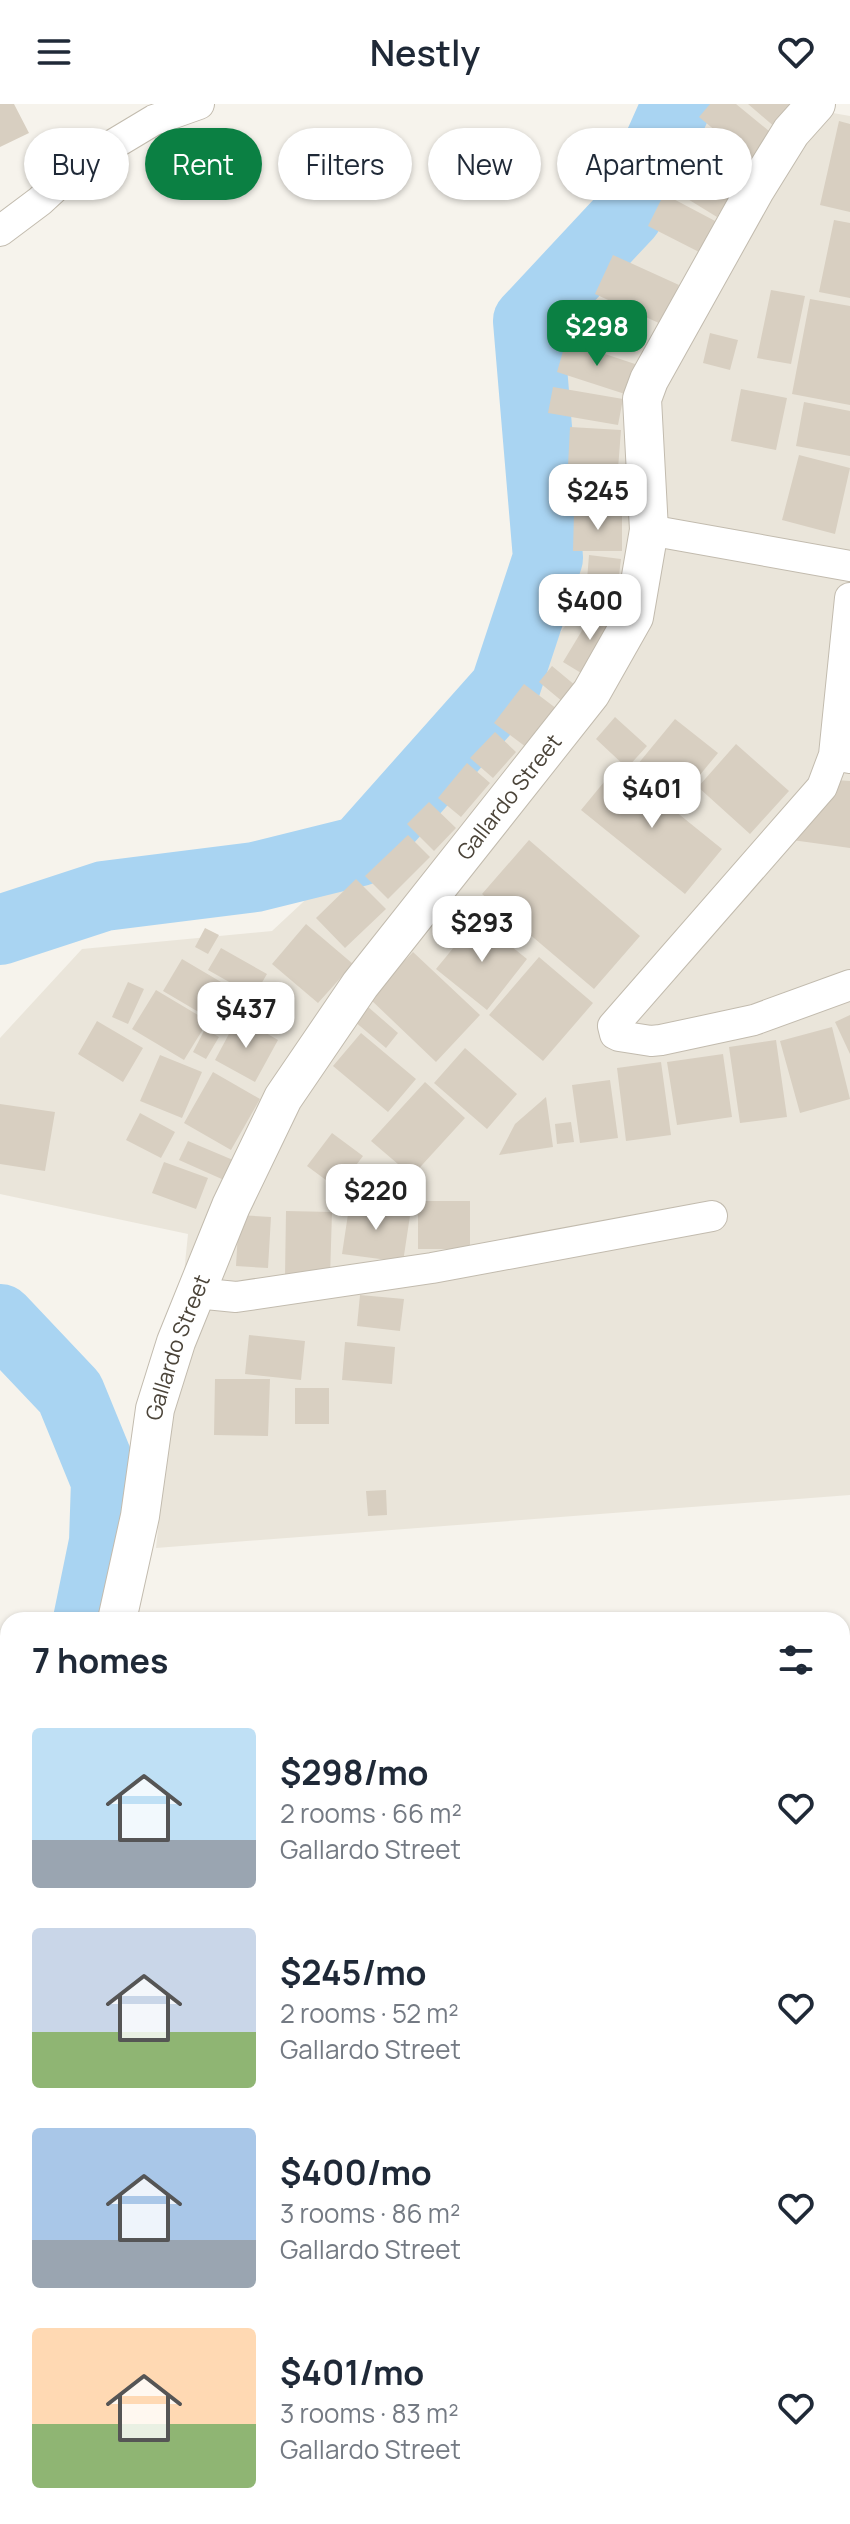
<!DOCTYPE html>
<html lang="en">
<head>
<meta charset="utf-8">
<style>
	body { margin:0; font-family:Manrope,sans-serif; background:#f6f6f7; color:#1f2937; height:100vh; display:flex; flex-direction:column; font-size:30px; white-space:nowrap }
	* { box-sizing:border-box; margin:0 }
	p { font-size:26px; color:#747a83 }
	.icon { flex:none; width:44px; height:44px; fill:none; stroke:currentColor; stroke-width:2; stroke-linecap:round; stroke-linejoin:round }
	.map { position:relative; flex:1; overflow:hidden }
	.side { position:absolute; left:0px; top:1508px; width:850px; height:912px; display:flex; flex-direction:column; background:#fff; border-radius:24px 24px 0 0; box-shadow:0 2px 6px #0004 }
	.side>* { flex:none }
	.guide { position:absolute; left:24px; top:24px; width:802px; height:72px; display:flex; gap:16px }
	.price { position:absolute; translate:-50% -68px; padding:0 18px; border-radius:16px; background:#fff; color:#222; font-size:26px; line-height:52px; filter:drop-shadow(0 2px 4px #0008) }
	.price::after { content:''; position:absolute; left:50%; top:48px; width:24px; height:18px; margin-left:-12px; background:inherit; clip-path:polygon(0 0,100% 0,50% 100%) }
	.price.selected { background:#0b8043; color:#fff }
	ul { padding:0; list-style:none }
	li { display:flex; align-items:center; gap:24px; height:200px; padding:0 32px }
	li span { display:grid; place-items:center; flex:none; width:224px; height:160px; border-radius:8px; color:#555 }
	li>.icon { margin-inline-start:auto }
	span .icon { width:96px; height:96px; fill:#fffc; stroke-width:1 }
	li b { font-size:34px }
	h2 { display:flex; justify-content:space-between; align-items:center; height:96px; padding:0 32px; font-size:34px }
	.pill { padding:0 28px; border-radius:36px; background:#fff; box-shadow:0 2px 6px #0004; font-size:28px; line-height:72px }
	.pill.selected { background:#0b8043; color:#fff }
	header { display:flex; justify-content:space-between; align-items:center; height:104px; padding:0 32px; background:#fff; font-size:36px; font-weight:600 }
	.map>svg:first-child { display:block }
</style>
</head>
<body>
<header><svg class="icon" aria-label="menu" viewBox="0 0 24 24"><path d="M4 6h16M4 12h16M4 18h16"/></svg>Nestly<svg class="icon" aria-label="heart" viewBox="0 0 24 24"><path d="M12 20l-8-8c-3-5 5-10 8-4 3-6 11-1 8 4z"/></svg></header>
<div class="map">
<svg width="850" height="2420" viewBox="0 0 850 2420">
	<rect width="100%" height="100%" fill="#f6f3ec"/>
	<path fill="#eae5da" d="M695 0H781L850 12V1391L156 1444 188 1130 0 1090V934L82 845 272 827 478 635 576 508 569 392 542 264Z
		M0 2329 8 2353V2412H27L30 2420H0Z"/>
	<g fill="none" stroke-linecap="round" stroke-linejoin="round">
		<path stroke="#a9d4f2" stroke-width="70" d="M0 826 104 792 255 773 360 747 505 584 548 454 528 217 628 110 677 0
			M0 1215 70 1289 106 1377 104 1438 88 1516
			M0 1611 8 1606"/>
	</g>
	<path fill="#d8cfc1" d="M0 0H14L29 29 0 43Z
		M710 0H736L780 36 758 62 699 13Z
		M748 0H791L776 24Z
		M839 17 850 20V108L820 101Z
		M700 29 756 69 742 88 687 48Z
		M675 54 732 89 717 113 660 78Z
		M664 90 717 118 701 149 648 122Z
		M834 116 850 119V194L819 188Z
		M613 151 679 181 661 220 595 190Z
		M771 186 805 192 791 260 757 254Z
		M810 195 850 202V301L792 290Z
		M568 198 602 213 592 235 558 220Z
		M612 208 633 218 620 245 599 235Z
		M710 229 738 236 730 266 703 259Z
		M566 237 638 261 628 291 557 268Z
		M553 283 623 295 618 321 548 309Z
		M741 285 787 294 776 346 731 337Z
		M804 298 850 307V352L796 342Z
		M570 323 621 326 618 365 568 362Z
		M799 351 850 364 835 430 782 416Z
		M576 370 617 372 616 401 574 399Z
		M574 408 622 409V447H573Z
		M589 451 621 455 618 480 587 476Z
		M595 505 618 519 586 572 563 558Z
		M552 562 576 582 563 598 539 578Z
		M524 580 557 605 526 643 494 619Z
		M615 613 647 642 627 664 596 635Z
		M675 615 718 649 675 701 633 666Z
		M495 628 516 648 493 674 470 654Z
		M736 640 789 687 750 730 698 683Z
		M467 659 490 679 461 713 438 694Z
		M618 661 722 745 685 790 581 706Z
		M835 676 850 677V744L792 736Z
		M429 698 456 724 434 747 407 720Z
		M408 731 430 753 388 795 365 772Z
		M529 736 640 832 594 885 482 790Z
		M356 775 386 805 345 844 316 814Z
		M477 815 527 855 487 906 436 865Z
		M306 820 353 860 318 899 272 860Z
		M205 824 219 831 208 850 195 843Z
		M221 844 267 870 254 892 208 866Z
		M413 848 480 911 436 958 369 894Z
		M539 853 593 899 543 957 489 911Z
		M182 855 221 878 202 910 163 887Z
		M128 878 144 885 128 920 112 913Z
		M156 886 208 917 184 956 132 925Z
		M262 886 294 904 278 930 247 911Z
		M217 894 237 905 226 923 206 912Z
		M367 902 398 929 386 944 354 917Z
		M850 911V950L835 918Z
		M238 913 278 936 255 978 215 956Z
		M97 917 143 944 123 978 78 950Z
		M832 923 850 995 800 1009 780 937Z
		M205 925 219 933 206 955 193 948Z
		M361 929 416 975 388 1008 333 962Z
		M776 936 787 1013 740 1019 729 943Z
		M465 944 517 990 487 1025 434 979Z
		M723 950 732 1013 677 1021 667 958Z
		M160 951 202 968 182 1014 140 997Z
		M661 958 671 1031 626 1037 617 964Z
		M213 968 260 995 231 1046 184 1019Z
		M610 976 618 1034 580 1039 572 981Z
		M425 978 465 1014 412 1072 371 1037Z
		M546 993 553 1043 499 1051 515 1020Z
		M0 1000 55 1008 45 1067 0 1060Z
		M140 1009 175 1028 161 1054 126 1036Z
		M571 1018 574 1038 557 1040 555 1020Z
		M332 1029 363 1052 338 1085 307 1062Z
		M188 1037 233 1056 224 1076 179 1056Z
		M164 1058 208 1074 196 1105 152 1089Z
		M350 1097 411 1105 403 1158 342 1150Z
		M418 1097H470V1145H418Z
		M286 1107 332 1108 330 1174 285 1173Z
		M239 1111 271 1113 268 1164 236 1162Z
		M360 1191 404 1195 400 1227 357 1222Z
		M249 1231 305 1237 301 1276 245 1270Z
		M345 1238 395 1243 392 1280 342 1276Z
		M215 1275H270L268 1332 214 1331Z
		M295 1284H329V1320H295Z
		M386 1386 387 1411 368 1412 366 1387Z
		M8 1673V1713L2 1719 0 1680Z
		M8 2213V2258L3 2259 0 2249V2215Z
		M1 2381 11 2416 0 2419V2382Z
		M63 2412H106V2413L82 2420H66Z"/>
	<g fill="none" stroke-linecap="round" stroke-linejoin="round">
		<defs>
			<path id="minor" d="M0 127 40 97 79 61 154 16 199 0
				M649 426 850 462
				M850 494 834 651 850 654
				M834 651 822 683 613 922 615 930 619 932 651 937 661 936 754 916 850 881
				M196 1189 236 1193 432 1164 712 1112
				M0 2284 8 2303
				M54 2412 58 2420
				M177 2420 212 2412"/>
			<g id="tertiary">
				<path id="s1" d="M117 1516 140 1412 155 1305 176 1238 231 1102 283 994 360 881 591 589 634 513 649 426 642 295 649 276 755 86 791 28 816 0"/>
				<path d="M0 1787 8 1772"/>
			</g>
		</defs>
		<use href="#minor" stroke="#c2bbae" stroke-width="32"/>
		<use href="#tertiary" stroke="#c2bbae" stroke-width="40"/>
		<use href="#minor" stroke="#fff" stroke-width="30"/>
		<use href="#tertiary" stroke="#fff" stroke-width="38"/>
	</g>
	<g text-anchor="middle" stroke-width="7" stroke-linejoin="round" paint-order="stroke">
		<g font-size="22" fill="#4b4439" stroke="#fff">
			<text dy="8" stroke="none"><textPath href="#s1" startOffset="928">Gallardo Street</textPath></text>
			<text dy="8" stroke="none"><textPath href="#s1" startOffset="280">Gallardo Street</textPath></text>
		</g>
	</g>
</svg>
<b class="price selected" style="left:597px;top:264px">$298</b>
<b class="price" style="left:598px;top:428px">$245</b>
<b class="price" style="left:590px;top:538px">$400</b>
<b class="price" style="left:652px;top:726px">$401</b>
<b class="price" style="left:482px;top:860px">$293</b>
<b class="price" style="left:246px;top:946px">$437</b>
<b class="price" style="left:376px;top:1128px">$220</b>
<div class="guide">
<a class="pill">Buy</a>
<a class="pill selected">Rent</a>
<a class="pill">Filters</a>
<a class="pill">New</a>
<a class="pill">Apartment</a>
</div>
<section class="side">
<h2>7 homes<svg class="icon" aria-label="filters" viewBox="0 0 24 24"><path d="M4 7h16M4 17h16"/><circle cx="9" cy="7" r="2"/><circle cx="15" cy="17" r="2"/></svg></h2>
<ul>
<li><span style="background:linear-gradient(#bfe0f5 70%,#9aa5b1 0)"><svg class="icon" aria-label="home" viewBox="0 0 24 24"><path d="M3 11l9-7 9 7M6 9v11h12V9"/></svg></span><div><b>$298/mo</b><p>2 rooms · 66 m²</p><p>Gallardo Street</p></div><svg class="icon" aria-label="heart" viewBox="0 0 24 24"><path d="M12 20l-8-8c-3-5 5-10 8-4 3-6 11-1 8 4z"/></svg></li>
<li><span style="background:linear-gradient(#c9d6e8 65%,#8fb573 0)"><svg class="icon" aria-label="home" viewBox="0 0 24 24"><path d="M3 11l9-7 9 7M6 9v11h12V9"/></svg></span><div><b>$245/mo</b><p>2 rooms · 52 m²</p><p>Gallardo Street</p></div><svg class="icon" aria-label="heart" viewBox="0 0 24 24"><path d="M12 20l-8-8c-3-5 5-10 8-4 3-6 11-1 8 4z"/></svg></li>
<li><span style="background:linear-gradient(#a9c7e8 70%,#9aa5b1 0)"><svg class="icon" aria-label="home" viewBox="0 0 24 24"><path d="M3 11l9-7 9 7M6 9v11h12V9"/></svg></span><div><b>$400/mo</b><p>3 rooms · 86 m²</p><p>Gallardo Street</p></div><svg class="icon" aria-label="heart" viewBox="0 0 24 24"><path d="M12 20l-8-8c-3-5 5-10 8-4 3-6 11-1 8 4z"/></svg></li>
<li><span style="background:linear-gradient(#ffd9b3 60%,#8fb573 0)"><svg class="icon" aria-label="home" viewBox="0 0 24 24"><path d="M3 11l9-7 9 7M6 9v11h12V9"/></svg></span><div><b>$401/mo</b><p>3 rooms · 83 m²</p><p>Gallardo Street</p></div><svg class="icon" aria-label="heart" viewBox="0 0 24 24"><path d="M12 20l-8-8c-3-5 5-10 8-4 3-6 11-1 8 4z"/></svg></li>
</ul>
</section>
</div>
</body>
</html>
